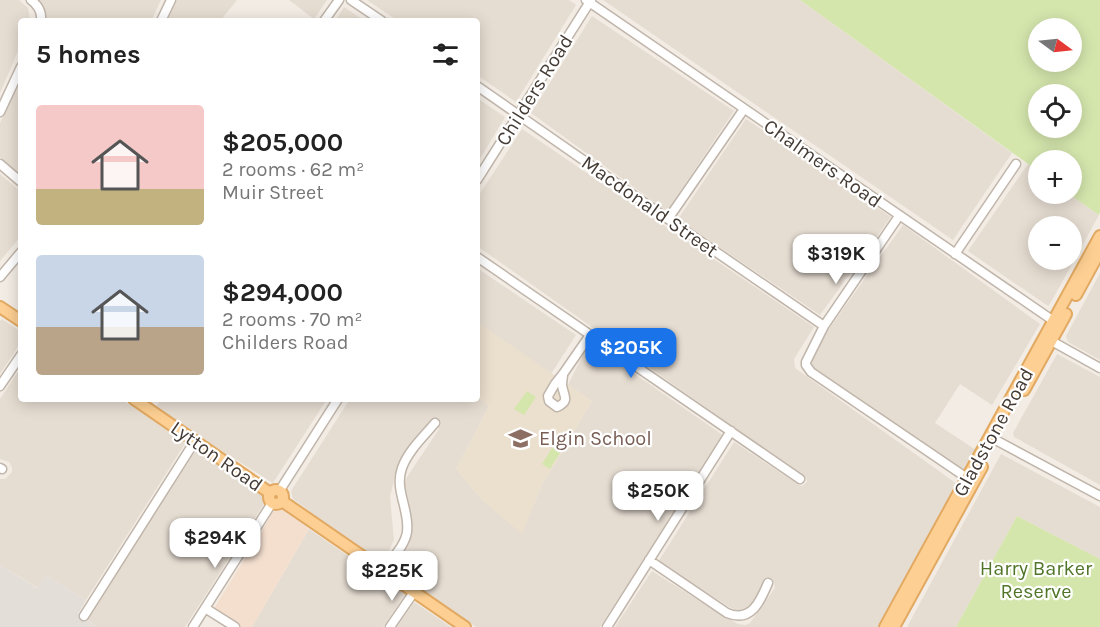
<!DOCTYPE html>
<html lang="en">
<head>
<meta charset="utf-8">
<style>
	body { margin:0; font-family:Karla,sans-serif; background:#f6f6f6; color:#222; height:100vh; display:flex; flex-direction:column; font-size:22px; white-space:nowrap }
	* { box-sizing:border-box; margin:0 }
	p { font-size:20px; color:#767676 }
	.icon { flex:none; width:33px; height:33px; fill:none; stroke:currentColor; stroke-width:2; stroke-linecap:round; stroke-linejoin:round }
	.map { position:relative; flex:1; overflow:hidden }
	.sheet { position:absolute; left:18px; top:18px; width:462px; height:384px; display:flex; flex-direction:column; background:#fff; border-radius:6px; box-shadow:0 3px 15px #0003 }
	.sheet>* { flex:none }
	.needle { width:39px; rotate:105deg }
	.fabs { position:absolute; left:1028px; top:18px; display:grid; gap:12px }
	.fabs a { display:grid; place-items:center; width:54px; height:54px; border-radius:50%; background:#fff; box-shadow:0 3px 15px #0003; font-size:30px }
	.price { position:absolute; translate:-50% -51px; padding:0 14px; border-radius:12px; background:#fff; color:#222; font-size:20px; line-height:39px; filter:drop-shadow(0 2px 3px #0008) }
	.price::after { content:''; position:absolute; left:50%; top:36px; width:18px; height:14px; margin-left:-9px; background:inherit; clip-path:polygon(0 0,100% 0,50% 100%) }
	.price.selected { background:#1a73e8; color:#fff }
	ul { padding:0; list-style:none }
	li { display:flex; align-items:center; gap:18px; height:150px; padding:0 18px }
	li span { display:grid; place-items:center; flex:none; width:168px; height:120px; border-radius:6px; color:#555 }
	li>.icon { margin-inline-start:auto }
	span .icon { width:72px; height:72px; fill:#fffc; stroke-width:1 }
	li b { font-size:26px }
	h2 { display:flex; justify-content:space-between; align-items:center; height:72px; padding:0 18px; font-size:26px }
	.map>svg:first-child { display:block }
</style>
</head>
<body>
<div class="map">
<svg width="1100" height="627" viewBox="0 0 1100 627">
	<rect width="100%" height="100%" fill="#f2ece4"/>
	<path fill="#e6ddd2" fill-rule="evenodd" d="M0 0H19L28 8 30 21H21V44L0 93Z
		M37 0H161L151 21H46V14L41 3Z
		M177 0H237L220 21H167Z
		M289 0H327L314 19Z
		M367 0H569L576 5 516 102 477 75V21H398Z
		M603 0H800L1012 153 953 240Z
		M344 7 365 21H335Z
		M592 16 734 111 667 211 531 113Z
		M21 77V175L0 157V123Z
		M477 98 505 117 477 164Z
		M746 119 891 217 820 315 678 219Z
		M522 129 814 327 794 359 795 368 957 484 878 627H615L652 571 723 616 738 624 745 625 750 623 775 588 774 582H767L748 610 742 611 731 608 658 562 734 442 799 485 802 486 807 482 806 478 477 246V198Z
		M1028 164 1038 171V194H1069L1099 215 1050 304 1048 306 968 251ZM1038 226H1071V260H1038Z
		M0 174 21 192V236L0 261Z
		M903 225 1040 324 992 405 960 384 935 423 976 450 964 471 810 365 826 333Z
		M477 268 576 335 551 374 477 322Z
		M1100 273V360L1068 342 1066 336Z
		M2 319 21 332V342L0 374V321Z
		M589 342 724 436 600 627H476L390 570 400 556 405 540 404 484 407 477 439 429 438 424H428L398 463 390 497 394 540 382 565 293 499 291 491 350 399H477V397L489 406 456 469 481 499 522 533 542 485 592 401 568 385Z
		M1057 354 1100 377V485L1014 437 1013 433Z
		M21 367V399H121L186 442 86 600 46 575 38 588 0 565V479H5L12 472V467L9 462 0 459V399Z
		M161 399H327L273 483 155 409Z
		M196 450 264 493V504L185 627H97L86 619Z
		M1001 454 1100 507V559L1017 516 956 627H907Z
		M309 529 405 595 383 627H252Z
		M414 602 451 627H397Z"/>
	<path fill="#f4dfcf" d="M283 509 309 529 252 627H241L213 610 273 512Z"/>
	<path fill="#e4ded9" d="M0 565 37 588 46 575 86 600 78 614 97 627H0Z"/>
	<path fill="#ebdfce" d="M477 322 592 401 542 485 522 534 481 499 456 469 489 406 477 397Z"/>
	<path fill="#d5e6ad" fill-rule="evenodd" d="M800 0H1100V212L1099 215 1069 194H1071V160H1038V171ZM1038 28H1071V62H1038ZM1038 94H1071V128H1038Z
		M527 391 536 397 524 415 514 409Z
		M552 448 560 453 550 469 542 464Z
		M1017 516 1100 559V627H956Z"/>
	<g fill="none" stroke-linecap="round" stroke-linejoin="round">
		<defs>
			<path id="minor" d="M31 0C38 5 42 12 41 21
				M351 0 382 21
				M586 0 1058 324
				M161 21 171 0
				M324 21 339 0
				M477 86 668 219 824 326
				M0 112 21 67
				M0 164 21 182
				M477 180 591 0
				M899 216 824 326 806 362V365L811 372 970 480
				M668 219 744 109
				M955 254 1016 164
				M477 257 800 479
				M0 277 21 252
				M1048 339 1100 368
				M563 374C563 378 562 381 562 385 563 395 571 401 557 407L549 401 548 396 555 384 563 374 590 335
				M0 386 21 355
				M990 437 1100 496
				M0 468 2 469
				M280 490 338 399
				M649 560 727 613C751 623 760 602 768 583
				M383 571C391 559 405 546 407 532 410 510 394 490 402 468 408 451 424 436 435 423
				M205 608 235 627
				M84 616 195 441
				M193 627 272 503
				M390 627 414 592
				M607 627 731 431"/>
			<path id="major" d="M1076 295 1100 251
				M0 307 21 321
				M1024 390 1066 314
				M134 399 270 493
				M269 497a7 7 0 1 1 14 0a7 7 0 1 1-14 0Z
				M282 501 465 627
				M885 627 1100 236
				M894 627 982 467"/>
		</defs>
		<use href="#minor" stroke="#c0b5aa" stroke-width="11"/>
		<use href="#major" stroke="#e2a962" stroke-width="14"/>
		<use href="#minor" stroke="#fff" stroke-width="8"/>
		<use href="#major" stroke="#fdcf92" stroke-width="10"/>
	</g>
	<defs>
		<symbol id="school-bare" viewBox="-9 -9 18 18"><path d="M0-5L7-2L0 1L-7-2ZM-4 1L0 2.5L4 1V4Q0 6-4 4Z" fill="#8d6e63" stroke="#fff" stroke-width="2.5" paint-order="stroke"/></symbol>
	</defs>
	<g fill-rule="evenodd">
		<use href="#school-bare" x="504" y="422" width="33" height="33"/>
	</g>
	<g text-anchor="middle" stroke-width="4.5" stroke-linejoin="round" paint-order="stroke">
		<g font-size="20" fill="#443b34" stroke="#fff">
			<text transform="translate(534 90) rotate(-58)" y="7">Childers Road</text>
			<text transform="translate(823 163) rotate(35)" y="7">Chalmers Road</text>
			<text transform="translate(650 206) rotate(35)" y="7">Macdonald Street</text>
			<text transform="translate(993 432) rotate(-61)" y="7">Gladstone Road</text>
			<text transform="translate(217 456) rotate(35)" y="7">Lytton Road</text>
		</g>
		<g font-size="20" fill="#785e54" stroke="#fff" text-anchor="start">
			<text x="539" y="445">Elgin School</text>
		</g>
		<g font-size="20" fill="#517528" stroke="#fff">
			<text x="1036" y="575">Harry Barker<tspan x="1036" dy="23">Reserve</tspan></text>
		</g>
	</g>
</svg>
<div class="fabs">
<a><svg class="needle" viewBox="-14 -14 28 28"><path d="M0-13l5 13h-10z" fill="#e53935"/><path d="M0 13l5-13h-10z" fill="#767676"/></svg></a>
<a><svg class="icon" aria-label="locate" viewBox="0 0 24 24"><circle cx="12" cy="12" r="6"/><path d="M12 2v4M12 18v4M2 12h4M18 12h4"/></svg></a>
<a>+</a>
<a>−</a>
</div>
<b class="price" style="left:836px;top:285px">$319K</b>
<b class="price selected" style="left:631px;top:379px">$205K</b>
<b class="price" style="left:658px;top:522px">$250K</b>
<b class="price" style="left:215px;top:569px">$294K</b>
<b class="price" style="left:392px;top:602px">$225K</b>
<section class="sheet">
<h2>5 homes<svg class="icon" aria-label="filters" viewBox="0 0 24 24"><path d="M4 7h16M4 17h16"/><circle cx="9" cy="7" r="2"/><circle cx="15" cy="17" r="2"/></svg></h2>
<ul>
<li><span style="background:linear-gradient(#f6c9c9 70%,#c2b280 0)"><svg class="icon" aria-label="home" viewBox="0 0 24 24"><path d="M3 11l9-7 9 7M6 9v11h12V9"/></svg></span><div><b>$205,000</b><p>2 rooms · 62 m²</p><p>Muir Street</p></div></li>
<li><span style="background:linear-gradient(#c9d6e8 60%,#b9a48a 0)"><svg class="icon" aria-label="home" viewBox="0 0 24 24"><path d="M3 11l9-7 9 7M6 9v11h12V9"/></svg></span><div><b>$294,000</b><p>2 rooms · 70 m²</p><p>Childers Road</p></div></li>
</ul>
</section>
</div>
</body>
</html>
